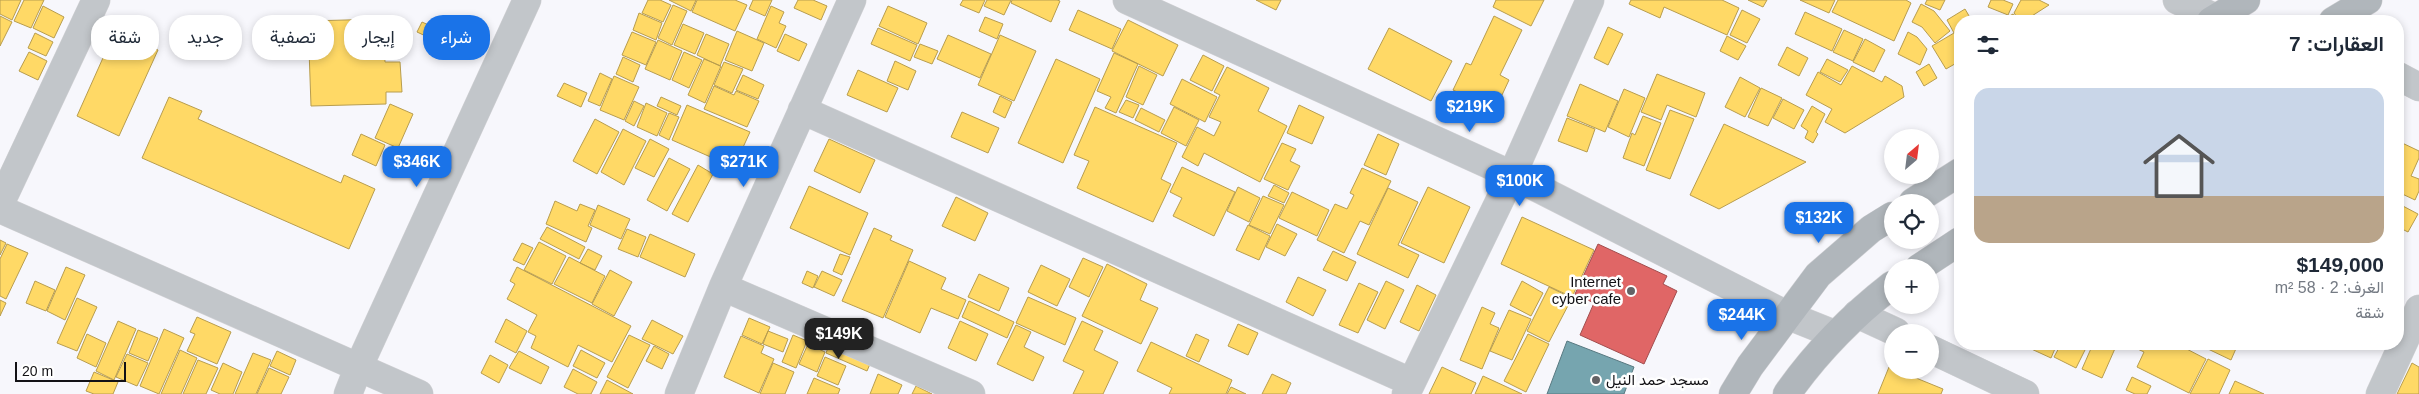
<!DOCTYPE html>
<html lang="ar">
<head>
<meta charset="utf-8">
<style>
	body { margin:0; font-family:Arial,Vazirmatn,sans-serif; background:#f6f6f7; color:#1f2937; direction:rtl; height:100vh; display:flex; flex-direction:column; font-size:19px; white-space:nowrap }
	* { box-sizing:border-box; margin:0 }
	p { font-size:16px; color:#747a83 }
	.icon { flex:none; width:28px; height:28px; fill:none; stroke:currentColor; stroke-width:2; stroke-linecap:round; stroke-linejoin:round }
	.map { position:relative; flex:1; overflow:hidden; direction:ltr }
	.details { position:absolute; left:1954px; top:15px; width:450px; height:335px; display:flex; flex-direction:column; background:#fff; border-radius:20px; box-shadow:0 2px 8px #0003; direction:rtl }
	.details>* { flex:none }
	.top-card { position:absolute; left:15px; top:15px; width:475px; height:45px; direction:rtl; display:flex; gap:10px }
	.needle { width:32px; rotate:28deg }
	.controls { position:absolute; left:1884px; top:129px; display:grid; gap:10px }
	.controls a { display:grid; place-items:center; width:55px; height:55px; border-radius:50%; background:#fff; box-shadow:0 2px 8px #0003; font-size:25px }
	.scale { position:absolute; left:15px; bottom:12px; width:111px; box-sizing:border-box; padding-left:5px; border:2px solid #131216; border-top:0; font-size:14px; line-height:18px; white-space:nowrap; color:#131216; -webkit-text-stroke:4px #fff; paint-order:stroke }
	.price { position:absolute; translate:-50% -42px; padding:0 11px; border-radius:10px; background:#1a73e8; color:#fff; font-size:16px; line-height:32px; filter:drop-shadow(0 1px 2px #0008) }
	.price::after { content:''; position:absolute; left:50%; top:30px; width:15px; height:11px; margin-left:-8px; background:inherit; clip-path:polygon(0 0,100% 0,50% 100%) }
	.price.active { background:#222; color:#fff }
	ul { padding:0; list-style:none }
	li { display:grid; align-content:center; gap:10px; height:265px; padding:0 20px }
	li+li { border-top:1px solid #e0e1e3 }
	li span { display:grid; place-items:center; height:155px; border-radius:15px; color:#555 }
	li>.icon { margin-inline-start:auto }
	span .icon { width:90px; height:90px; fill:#fffc; stroke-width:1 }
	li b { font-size:21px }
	h2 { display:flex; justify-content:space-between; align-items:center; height:60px; padding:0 20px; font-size:21px }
	.chip { padding:0 18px; border-radius:20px; background:#fff; box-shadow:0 2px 8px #0003; font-size:18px; line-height:45px }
	.chip.active { background:#1a73e8; color:#fff }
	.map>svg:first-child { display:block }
</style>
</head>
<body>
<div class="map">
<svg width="2419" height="394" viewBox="0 0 2419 394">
	<rect width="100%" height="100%" fill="#f7f7fc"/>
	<path fill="#ffd966" stroke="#b89d4e" d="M0 0H21L12 20 0 14Z
		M24 0H44L31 28 14 21Z
		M648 0H660L671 5 663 22 642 13Z
		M669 0H696L691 11Z
		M697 0H735L747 5 735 31 692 12Z
		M753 0H772L765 16 749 9Z
		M798 0H813L827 6 821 20 794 8Z
		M963 0H985L979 13 960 5Z
		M987 0H1011L1004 15 984 6Z
		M1012 0H1057L1060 1 1051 22 1011 3Z
		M1256 0H1281L1276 10Z
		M1496 0H1544L1531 26 1493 7Z
		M1631 0H1722L1739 8 1727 35 1664 7 1660 18 1629 4Z
		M1748 0H1767L1763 7Z
		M1800 0H1835L1829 13Z
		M1838 0H1906L1911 3 1894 41 1832 12Z
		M1927 0H1945L1940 10 1925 4Z
		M1991 0H2003L2013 4 2008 15 1988 7Z
		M2021 0H2039L2049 5 2024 21H2020L2014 13Z
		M1921 4 1934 11 1950 31 1935 43 1922 27 1912 22Z
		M673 5 687 11 672 45 658 38Z
		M43 6 64 17 54 38 33 28Z
		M771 6 784 12 779 23 786 26 776 48 757 39Z
		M888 6 927 23 918 44 879 26Z
		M1965 9 1972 21H1960V61L1946 69 1932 46 1954 33 1947 20Z
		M1078 10 1121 29 1112 49 1069 30Z
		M1742 10 1760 19 1747 43 1730 35Z
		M1805 12 1842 29 1832 51 1795 34Z
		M639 13 662 23 656 40 633 30Z
		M2013 14 2017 21H2001Z
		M0 16 12 22 0 46Z
		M1494 16 1522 30 1500 75 1509 80 1495 110 1453 90 1466 63 1471 65Z
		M985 17 1003 24 997 39 979 31Z
		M383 19 385 62H400L402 92H386V104L311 106 308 21Z
		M436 19 456 28 447 46 417 32 422 22 433 27Z
		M1128 20 1178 45 1163 76 1112 51Z
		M683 24 704 33 695 54 674 45Z
		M1608 27 1623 34 1608 65 1594 58Z
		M878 28 917 45 910 61 871 44Z
		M1389 28 1452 61 1431 101 1368 69Z
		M1844 30 1863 39 1853 61 1833 52Z
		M115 31 158 50 119 136 77 116Z
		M737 31 764 43 752 71 725 60Z
		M632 32 656 42 646 65 622 55Z
		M1908 32 1917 37 1927 49 1920 65 1898 54Z
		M35 33 53 42 46 56 28 48Z
		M706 34 729 44 720 66 697 55Z
		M785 34 807 44 799 61 777 51Z
		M948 35 991 54 980 78 937 59Z
		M1000 35 1036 51 1014 101 978 85Z
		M1727 36 1746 46 1738 60 1720 51Z
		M1865 39 1885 50 1874 72 1853 62Z
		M658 40 682 51 670 80 645 69Z
		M920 44 938 51 932 64 914 57Z
		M1787 47 1808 58 1799 76 1778 65Z
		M29 52 47 61 38 80 19 71Z
		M684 52 702 60 689 88 672 80Z
		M1114 53 1138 64 1116 113 1105 108 1111 97 1097 91Z
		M1203 55 1224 66 1212 91 1190 80Z
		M623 57 640 65 633 82 616 74Z
		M704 59 721 66 705 103 688 95Z
		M1056 59 1100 79 1063 163 1018 143Z
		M1827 59 1848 70 1840 82 1820 72Z
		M895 61 916 71 908 90 887 81Z
		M724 62 743 69 732 93 714 85Z
		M1929 64 1937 78 1924 86 1916 72Z
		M1139 66 1157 75 1143 105 1126 97Z
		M1852 66 1882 82 1885 76 1902 86 1904 97 1845 133 1825 122 1832 109 1806 95 1818 72 1841 85Z
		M1227 67 1269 88 1258 111 1287 126 1260 182 1204 153 1198 166 1182 157 1197 127 1214 136 1221 122 1209 117 1220 95 1214 92Z
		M858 70 898 88 887 112 847 95Z
		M600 73 612 79 600 106 588 101Z
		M1657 74 1705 93 1696 117 1667 105 1661 120 1641 112Z
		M743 75 764 85 758 99 736 90Z
		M614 76 639 87 624 120 600 110Z
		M1740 77 1760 88 1745 117 1725 107Z
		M1182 79 1217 97 1205 122 1170 104Z
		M564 83 587 93 581 107 557 96Z
		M1580 84 1618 101 1605 132 1567 116Z
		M714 86 734 95 736 91 759 101 747 127 704 109Z
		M1761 88 1782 98 1768 126 1748 117Z
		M1624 89 1645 98 1629 137 1608 127Z
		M1000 96 1012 102 1005 118 993 112Z
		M169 97 202 111 198 119 341 183 344 175 375 189 349 249 142 158Z
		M661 97 681 106 677 115 657 106Z
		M1783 99 1804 110 1794 129 1773 118Z
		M1126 100 1139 105 1133 118 1119 112Z
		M634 101 644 106 634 126 625 121Z
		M646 103 667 113 657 136 637 127Z
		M390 104 413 114 398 148 375 138Z
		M687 105 750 132 740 154 737 153 731 166 672 140Z
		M1299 105 1324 117 1312 144 1287 133Z
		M1812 106 1825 114 1816 132 1818 134 1813 143 1805 138 1808 131 1801 126Z
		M1095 107 1177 143 1161 179 1171 184 1153 222 1077 188 1089 161 1074 155Z
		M1174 107 1199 120 1186 146 1161 133Z
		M1141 108 1165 120 1159 132 1135 120Z
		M1670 110 1694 119 1670 179 1646 170Z
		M962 112 999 128 988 153 951 137Z
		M669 113 679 117 669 140 659 135Z
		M1643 116 1661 123 1644 166 1623 158 1632 133 1635 135Z
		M1567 118 1595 129 1587 152 1558 141Z
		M595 119 619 132 597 174 573 161Z
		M1724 124 1806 162 1719 209 1690 195Z
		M623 129 646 141 624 185 601 172Z
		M361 134 385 145 376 166 352 155Z
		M1378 134 1399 144 1386 175 1364 165Z
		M650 139 669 149 654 177 635 168Z
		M829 139 875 160 860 193 814 171Z
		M2398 141 2419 151V158L2411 176 2419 179V191L2415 200 2398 192Z
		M1282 143 1296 149 1290 161 1300 166 1288 190 1264 179Z
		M669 158 690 169 667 211 647 200Z
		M698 165 713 174 688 222 672 214Z
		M1182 167 1235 192 1214 236 1173 216 1182 198 1170 192Z
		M1362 168 1391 181 1369 225 1360 221 1344 253 1317 240 1335 204 1347 209 1354 195 1350 193Z
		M1274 185 1289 193 1284 203 1268 196Z
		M809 186 868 213 850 255 790 228Z
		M1238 187 1260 198 1249 222 1227 211Z
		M1428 187 1470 207 1444 263 1401 243Z
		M1388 188 1418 202 1398 245 1419 255 1408 278 1357 254Z
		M1292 192 1329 210 1317 236 1279 218Z
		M1263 196 1284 205 1270 234 1249 225Z
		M956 197 988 213 975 241 942 226Z
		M555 201 577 211 580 204 595 210 588 226 592 228 586 242 546 224Z
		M598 205 630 219 621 239 590 225Z
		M2401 205 2418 214 2408 232 2398 227V213Z
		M1522 217 1594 250 1572 297 1501 264Z
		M1277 224 1297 234 1285 256 1266 247Z
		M1248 225 1270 236 1259 260 1236 250Z
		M547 227 585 247 579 259 540 239Z
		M874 228 892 236 890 240 913 250 883 318 842 301Z
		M627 229 646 237 638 257 618 249Z
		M650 234 695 254 685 277 640 257Z
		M0 240 6 243 0 255Z
		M539 242 566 256 552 284 524 270Z
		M522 243 533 248 524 265 513 260Z
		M7 244 28 253 6 299 0 296V259Z
		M588 249 602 256 595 270 580 263Z
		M1333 251 1356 262 1347 281 1323 270Z
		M840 254 850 257 842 275 833 271Z
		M569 257 605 276 592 303 554 284Z
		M1083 258 1103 267 1089 297 1069 287Z
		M909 261 946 278 941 289 966 300 958 319 931 308 920 333 885 317Z
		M1107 264 1147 284 1140 300 1158 308 1141 344 1082 316Z
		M1041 265 1070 279 1057 306 1028 292Z
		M66 267 85 275 65 320 47 311Z
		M517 267 631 326 612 362 578 345 568 367 531 348 536 336 528 332 537 315 507 299 515 284 510 281Z
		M610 270 632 282 614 316 592 304Z
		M807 271 818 276 813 288 802 283Z
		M822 271 842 280 834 296 814 287Z
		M979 274 1009 288 999 311 968 297Z
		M1298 277 1326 290 1313 316 1286 302Z
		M35 281 55 290 46 311 26 303Z
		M1386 281 1404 290 1385 329 1367 320Z
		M1522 281 1543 293 1531 316 1510 305Z
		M1359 283 1378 292 1358 333 1339 325Z
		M1417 285 1436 295 1419 331 1400 322Z
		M1549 287 1572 298 1549 342 1527 331Z
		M1028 297 1076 318 1065 345 1016 323Z
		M77 298 97 307 77 351 57 343Z
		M0 300 6 303 0 316Z
		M969 301 1014 322 1007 338 962 317Z
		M1482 307 1495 313 1490 324 1499 328 1482 369 1460 360Z
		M1509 310 1531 319 1512 360 1490 351Z
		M197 317 231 332 217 364 187 351 195 334 190 332Z
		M749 318 770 327 762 344 742 335Z
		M506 319 527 331 516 353 495 342Z
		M652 320 683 336 673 354 642 339Z
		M118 321 136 329 114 380 96 371Z
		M960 321 988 334 976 361 948 348Z
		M1082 321 1103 331 1094 350 1118 362 1103 394H1073L1084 371 1063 361Z
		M1238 324 1258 333 1248 355 1228 346Z
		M1016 325 1031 332 1024 347 1044 357 1033 381 997 364Z
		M164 329 184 338 159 394 140 386Z
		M138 330 158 338 148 361 129 353Z
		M768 331 788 339 783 352 763 344Z
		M87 334 106 343 96 367 77 358Z
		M1196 334 1209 340 1199 362 1186 356Z
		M1528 334 1549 344 1526 392 1504 381Z
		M629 335 650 345 628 388 607 377Z
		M793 335 807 341 796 368 782 362Z
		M741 336 764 346 761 353 774 359 759 393 724 377Z
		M832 338 873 357 867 371 826 353Z
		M1151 342 1232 380 1226 394H1169L1172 388 1137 371Z
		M808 344 825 352 817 372 799 364Z
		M2028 344H2057L2051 358 2027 347Z
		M2061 344H2088L2076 368 2054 357Z
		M2093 344H2117L2102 378 2082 369Z
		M2127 344H2177L2206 359 2189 393 2137 367 2144 352Z
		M2211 344H2238L2231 360 2208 349Z
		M654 346 669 354 662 369 646 361Z
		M180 350 197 358 181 394H161Z
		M581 350 605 363 597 378 573 366Z
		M277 351 296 360 290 375 270 366Z
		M519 351 549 367 541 384 509 368Z
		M253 353 271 360 256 394H235Z
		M127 354 148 363 137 386 116 377Z
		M490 355 508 365 499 383 481 373Z
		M825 357 846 366 838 385 817 376Z
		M2208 359 2230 370 2219 394H2190Z
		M198 360 218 368 206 394H183Z
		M223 363 242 372 233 394H220L211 390Z
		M773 363 794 372 785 394H760Z
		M2412 363 2419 367V394H2397Z
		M1442 367 1476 383 1471 394H1429Z
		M1889 367 1943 389 1941 394H1878Z
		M269 368 289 377 281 394H257Z
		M573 369 597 382 591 394H578L564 387Z
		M94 372 118 382 113 394H94L86 391Z
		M878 374 902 385 898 394H870Z
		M1272 374 1291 383 1286 394H1262Z
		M1483 376 1522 394H1475Z
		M2132 377 2151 386 2147 394H2135L2126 390Z
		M814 378 840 389 838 394H807Z
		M607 380 633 394H600Z
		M2235 381 2264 394H2229Z
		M916 386 932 394H912Z
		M1231 387 1246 394H1227Z"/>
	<path fill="#e06666" stroke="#a24d4e" d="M1598 244 1667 276 1663 284 1677 291 1644 364 1580 335 1594 303 1575 294Z"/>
	<path fill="#76a5af" stroke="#587981" d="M1567 341 1634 367 1624 394H1547Z"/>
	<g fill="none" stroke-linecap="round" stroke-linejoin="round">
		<defs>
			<path id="minor" d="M1127 0 1512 175 1789 316 1834 334
				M2177 0 2216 18
				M2398 76 2419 87
				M802 110 1411 382
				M0 204 96 0
				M0 209 419 394
				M723 287 971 394
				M1857 314 1896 332
				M1930 349 2025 394
				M348 394 359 366 527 0
				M679 394 723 287 852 0
				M1406 394 1512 175 1590 0
				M2380 394 2419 309"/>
			<path id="major" d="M2211 21 2246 0
				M2333 21 2368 0
				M1913 202 1960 172
				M1919 268 1960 241
				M1733 394 1750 366 1818 275 1871 229 1892 216
				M1787 394C1817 351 1851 317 1892 285"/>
		</defs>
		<use href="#minor" stroke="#d3d3d6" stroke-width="29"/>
		<use href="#major" stroke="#d3d3d6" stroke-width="29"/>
		<use href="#minor" stroke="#c2c6ca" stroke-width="28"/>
		<use href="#major" stroke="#b0b6bb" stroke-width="28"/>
	</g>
	<g fill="#636266" stroke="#fff" stroke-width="2">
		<circle cx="1631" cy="291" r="5"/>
		<circle cx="1596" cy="380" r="5"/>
	</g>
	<g text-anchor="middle" stroke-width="5" stroke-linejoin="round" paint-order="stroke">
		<g font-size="15" fill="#131216" stroke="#fff" text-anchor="end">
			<text x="1621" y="287">Internet<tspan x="1621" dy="17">cyber cafe</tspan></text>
			<text x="1606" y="385" text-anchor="start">مسجد حمد النيل</text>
		</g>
	</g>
</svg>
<div class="controls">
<a><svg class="needle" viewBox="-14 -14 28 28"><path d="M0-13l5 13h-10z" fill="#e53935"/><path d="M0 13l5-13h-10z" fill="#747a83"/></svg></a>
<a><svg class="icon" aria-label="locate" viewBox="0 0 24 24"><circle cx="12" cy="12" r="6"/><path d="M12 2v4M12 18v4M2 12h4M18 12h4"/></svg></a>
<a>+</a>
<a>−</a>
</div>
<div class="scale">20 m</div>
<b class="price" style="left:1470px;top:133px">$219K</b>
<b class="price" style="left:417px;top:188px">$346K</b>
<b class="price" style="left:744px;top:188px">$271K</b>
<b class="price" style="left:1520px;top:207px">$100K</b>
<b class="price" style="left:1819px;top:244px">$132K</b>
<b class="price" style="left:1742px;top:341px">$244K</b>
<b class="price active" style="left:839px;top:360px">$149K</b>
<div class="top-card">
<a class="chip active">شراء</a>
<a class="chip">إيجار</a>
<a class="chip">تصفية</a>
<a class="chip">جديد</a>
<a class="chip">شقة</a>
</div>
<section class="details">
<h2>العقارات: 7<svg class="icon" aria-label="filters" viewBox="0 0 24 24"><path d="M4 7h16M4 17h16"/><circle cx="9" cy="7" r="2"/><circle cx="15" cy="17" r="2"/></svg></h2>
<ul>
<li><span style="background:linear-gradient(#c9d6e8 70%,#b9a48a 0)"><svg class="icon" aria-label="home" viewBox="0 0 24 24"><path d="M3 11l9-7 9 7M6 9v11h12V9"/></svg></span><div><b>$149,000</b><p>الغرف: 2 · 58 m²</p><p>شقة</p></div></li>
</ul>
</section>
</div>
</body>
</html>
